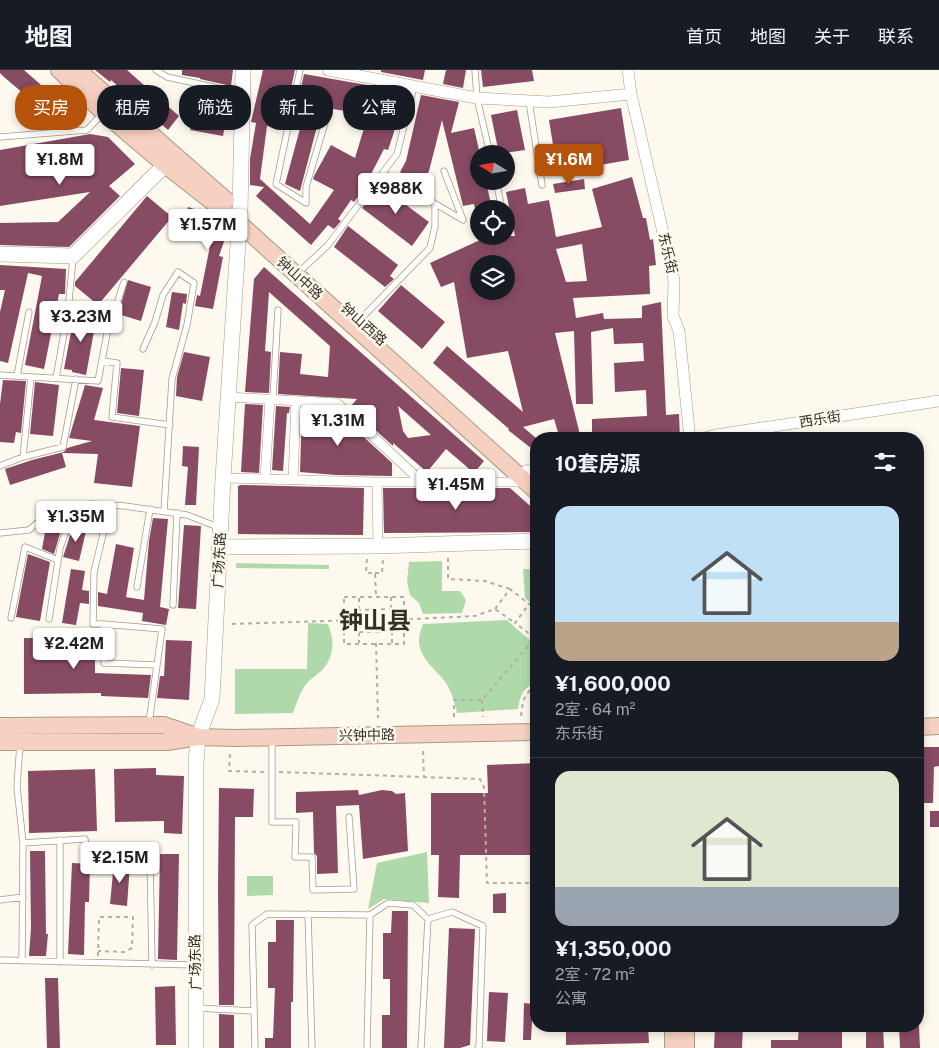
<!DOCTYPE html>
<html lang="zh">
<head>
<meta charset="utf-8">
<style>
	body { margin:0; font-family:"Public Sans","Noto Sans SC",sans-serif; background:#242831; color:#f1f3f6; height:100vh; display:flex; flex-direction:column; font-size:19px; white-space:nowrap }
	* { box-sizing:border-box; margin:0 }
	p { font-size:16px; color:#9ea1a6 }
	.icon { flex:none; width:28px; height:28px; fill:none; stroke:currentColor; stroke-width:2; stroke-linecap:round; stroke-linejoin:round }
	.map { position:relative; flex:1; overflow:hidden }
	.side { position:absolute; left:530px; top:362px; width:394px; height:600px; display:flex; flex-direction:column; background:#171b24; border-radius:20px; box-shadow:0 2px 8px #0003 }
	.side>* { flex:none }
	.guide { position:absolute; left:15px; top:15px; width:440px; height:45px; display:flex; gap:10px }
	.needle { width:32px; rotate:281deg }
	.fabs { position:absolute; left:470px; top:75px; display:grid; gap:10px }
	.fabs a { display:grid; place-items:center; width:45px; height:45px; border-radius:50%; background:#171b24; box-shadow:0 2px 8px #0003; font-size:25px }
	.price { position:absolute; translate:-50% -42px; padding:0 11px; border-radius:5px; background:#fff; color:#222; font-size:16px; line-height:32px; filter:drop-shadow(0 1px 2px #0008) }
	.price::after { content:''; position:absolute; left:50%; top:30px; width:15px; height:11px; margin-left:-8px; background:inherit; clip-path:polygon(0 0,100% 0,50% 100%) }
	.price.on { background:#b45309; color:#fff }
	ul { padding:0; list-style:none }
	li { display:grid; align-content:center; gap:10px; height:265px; padding:0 25px }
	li+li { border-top:1px solid #363941 }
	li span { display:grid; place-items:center; height:155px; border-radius:15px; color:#555 }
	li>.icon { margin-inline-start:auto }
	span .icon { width:90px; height:90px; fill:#fffc; stroke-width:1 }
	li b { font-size:21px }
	h2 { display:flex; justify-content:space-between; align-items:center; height:60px; padding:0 25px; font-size:21px }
	.pill { padding:0 18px; border-radius:20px; background:#171b24; box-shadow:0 2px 8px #0003; font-size:18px; line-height:45px }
	.pill.on { background:#b45309; color:#fff }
	header { display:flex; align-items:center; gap:30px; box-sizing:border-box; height:70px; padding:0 25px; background:#171b24; border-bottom:1px solid #363941 }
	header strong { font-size:24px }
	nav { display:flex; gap:28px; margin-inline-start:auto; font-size:18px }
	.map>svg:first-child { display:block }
</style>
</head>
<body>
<header>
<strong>地图</strong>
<nav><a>首页</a><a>地图</a><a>关于</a><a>联系</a></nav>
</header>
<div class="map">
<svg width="939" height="978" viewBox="0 0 939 978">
	<rect width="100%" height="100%" fill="#fdf9ee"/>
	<path fill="#b0d9ab" d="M442 491V521H460L466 530 462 543 423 544 419 533 410 525 407 512 409 492Z
		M236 493 329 495V499L236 498Z
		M523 499H536V537L525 528Z
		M507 550 533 573 536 569V613C522 618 521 625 518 639L457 643C455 633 451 621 446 613 436 599 418 588 419 569 419 565 421 559 423 554Z
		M308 553 328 554C334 569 335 584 324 598 318 605 309 609 304 617 299 625 296 634 293 643L235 644V599H307Z
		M427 782 429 833 384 829 368 839 377 793Z
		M247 806H273V825L247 826Z"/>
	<path fill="#874b64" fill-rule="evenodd" d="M0 0H24L81 50 71 57H63L4 7 0 3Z
		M95 0H127L179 46 168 60 111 10 110 12Z
		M182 0H233L231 16 200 9V8L182 5Z
		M263 0H295L282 59 267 56 260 109 310 154 334 120 313 109 314 106 331 75 355 88 368 45 322 37V40L298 32 304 4 401 21 394 62 388 80 384 79 369 108 372 109 354 132 351 130 338 149 341 151 334 159 328 155 311 175 256 126 264 117 250 115V89L256 53 251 52Z
		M381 0H425L423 10 381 2Z
		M446 0H466L463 18 443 14Z
		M481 0H532L534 11 483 17Z
		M198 19 230 26 223 66 190 60Z
		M421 25 459 32 451 63 474 58 479 80V111H486L492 139H475L474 134 463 136 442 50 429 101 422 115 400 102 406 91Z
		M621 38 629 90 588 97 585 76 554 81 549 50Z
		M517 40 525 80 499 84 491 45Z
		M304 44 319 49 300 121 285 114Z
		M90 64 108 67 135 94 109 116 120 126 69 177 0 175V153L58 152 90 122 0 136V80Z
		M632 107 643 148H646L650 170 653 169 656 195 649 196 650 224 573 228 576 248 603 243 604 249 642 248V236L661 232 666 345 679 344 680 369H592V349L647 346 646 320 615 322 614 293 644 291 643 273 614 274 613 258 591 262 593 334H576L574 261 555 263 581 369H560L554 349 523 357 536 368V382L508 360 509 359 433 293 447 276 523 342 508 281 467 288 454 212 441 217 430 193 480 170 479 166H515L506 122 525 118 528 134 549 130 556 167 602 157 592 119ZM582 174 587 211 566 212 556 179ZM476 194H506V221H479V201Z
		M584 109 585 119 555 123 553 114Z
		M379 115 429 152 412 176 362 138Z
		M147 126 172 147 98 235 75 216V212Z
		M188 137 213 145 229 157 219 186 223 187 213 239 195 236 197 225 200 226 211 171 181 161Z
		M348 156 398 195 390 206 394 209 385 217 334 177Z
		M0 195 66 199 65 224H59L44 299 25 295 42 206 28 203 8 293 0 291V242L5 220H0Z
		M264 197 484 391 474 403 446 379 427 402 393 373V376L350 337 357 329 278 324 280 282 302 284 300 304 328 307 330 276 269 222 265 281 271 282 269 323 245 322 254 209ZM398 336 431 365 408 368 403 361Z
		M128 210 151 217 141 251 118 244Z
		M401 215 445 252 422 279 378 241Z
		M172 222 187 224 186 234 183 233 179 260 166 257Z
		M75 241 97 245 86 305 72 302V300L64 299Z
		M184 282 210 287 202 331 176 326 177 307Z
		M121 298 144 300 139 346 117 343Z
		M3 310 26 311 21 363 16 362 14 373 0 372V334Z
		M35 312 59 315 53 366 30 364Z
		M85 315 103 318 94 350 140 356 132 417 94 413 98 384 62 383 66 397 10 415 5 399 32 390 64 382 67 378 92 371 69 368Z
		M245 334 263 335 259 403 241 402Z
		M276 336 290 337 289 343H287L283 401 272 400Z
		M302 337 332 339 341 348 342 347 392 393V406L336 405 300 402Z
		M183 376 199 377 196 435H185L188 397 182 396Z
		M241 415 364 418 363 465 238 464V416Z
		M383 418H510L536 441V462L384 463Z
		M153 448 168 449 160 537 169 539 166 555 142 551 143 543 98 536V522L107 524 116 474 134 478 126 527 144 530 149 471Z
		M74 453 87 457 79 491 63 487Z
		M184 455 201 456 196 539 178 538Z
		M46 457 61 460 54 484 42 479Z
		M28 484 50 492 40 551 16 547Z
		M71 499 85 501 82 520 89 521V534L80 533 76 555 62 553Z
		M24 568H95V603L151 605 148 628 101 626V623L24 624Z
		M166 570 192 571 189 630 157 628 160 606H164Z
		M920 677H939V696L934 697 933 733H918V707H921Z
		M536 693V785H460L459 828 438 827 439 785H431V723H488L487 695Z
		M156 698V705L184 706 182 764 164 763V751L115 752 114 699Z
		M95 699 97 761 29 763 28 701Z
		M219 718 254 719 253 747H235L234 935H219L218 819Z
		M358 720 359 725 382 720 392 721 396 724 405 723 408 781 363 789 359 735 336 736 338 803 317 804V786L314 783 313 742 296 743V722Z
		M930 741H939V757H930Z
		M30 781H45L46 864H48L46 886H29L31 858Z
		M160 784H179L177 890 158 889Z
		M114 792 130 794 127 836 110 834Z
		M72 793 90 794 89 832H85L84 885 68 884Z
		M506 823V843H493V824Z
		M392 841H408L407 978H382V945H390V909H383V863H391Z
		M276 850H294L293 932H291V978H265V968H273L275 918H268V872H276Z
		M449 858 475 859 470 975 460 978H444Z
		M45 908H58L60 978H47Z
		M175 916 176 975H156L155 917Z
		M489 922 508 923 505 972 487 971Z
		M524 933 533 934 531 970H523Z
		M219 944 234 945V978H219Z
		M598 956H648L649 973 566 975V962L598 961Z
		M715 956H743L742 978H714Z
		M799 956H842V978H771V970H798Z
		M866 956H883L884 978H866Z
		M899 956H919L920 978H900Z"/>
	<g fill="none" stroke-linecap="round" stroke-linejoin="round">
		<defs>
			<path id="service" d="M156 0 167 7 241 23
				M475 0 477 28 490 84
				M529 31 542 115
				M292 36 327 46 306 117V133L276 114 300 0
				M0 67 87 60 102 44
				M383 103 463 150 444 101
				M496 111 502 139
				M298 203 328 175 397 84 414 16
				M355 255 430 178 435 156V134
				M143 279 155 252 163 225 178 202 194 213 187 255 172 309 164 441
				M102 291 117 293 112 347 170 355
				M0 305 98 311 107 264 124 212
				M17 306 29 242
				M56 308 68 241 73 188
				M273 329 278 240
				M23 387 31 307
				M0 396 23 387 63 377 76 309
				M0 463 29 460 45 446 91 434 125 436 187 445 218 457
				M137 517 150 439
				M173 535 177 443
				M11 548 25 477 58 490
				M49 549 60 478 74 438
				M103 554H93L94 502 110 435
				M149 653 162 559 103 554 104 593 157 595
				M272 669V752H296L295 787H312L313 820 354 819 349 747
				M20 673 17 717 23 773 22 891
				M23 773 85 769 87 787H150L152 895
				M0 830 23 827
				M308 844 312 978
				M428 849 452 842 483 856 479 978H478
				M0 890 195 895
				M60 892V770
				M196 938 254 941
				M255 978 252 855 267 844 370 845 388 833 413 835 428 849 421 978
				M367 978 370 845"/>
			<path id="pedestrian" d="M227 327 337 333 422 412
				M223 408 377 412H525
				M265 409 270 329
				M293 410 296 331
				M377 412 378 476"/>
			<path id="minor" d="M328 0 477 28 549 32 631 24
				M628 0 631 24 674 210 673 246 679 261 690 369
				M701 369 716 365 939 331
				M526 401 536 398"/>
			<path id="tertiary" d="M0 184 73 186 165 95
				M219 477 378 476 536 471
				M196 978V693L198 667 212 629 223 408 240 142 243 0"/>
			<path id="secondary" d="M59 0 105 44 165 95 238 152 536 421
				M78 0 226 130
				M0 656 164 655 196 666
				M918 657 939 656
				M0 672H167L198 667 236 668 536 662
				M673 956V978
				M686 978V956"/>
		</defs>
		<use href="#service" stroke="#a69b83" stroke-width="7"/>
		<use href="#pedestrian" stroke="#a69b83" stroke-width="10"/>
		<use href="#minor" stroke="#a69b83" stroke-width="12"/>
		<use href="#tertiary" stroke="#a69b83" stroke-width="16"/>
		<use href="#secondary" stroke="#a69b83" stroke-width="18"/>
		<path stroke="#b3afa4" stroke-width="2" stroke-dasharray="4 4" stroke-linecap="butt" d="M448 488V509L485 511 510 519
			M367 489 366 503H375L376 527
			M375 503H382L383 489
			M344 527H404V574H344Z
			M391 539V527
			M495 539 510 519 529 534
			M359 540V528
			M393 550 475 546 495 539 515 553
			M232 554 359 550
			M392 561V573
			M359 562 393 561V539L359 540V573
			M535 568 515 553 529 534 536 539
			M376 573 378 648
			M482 630 483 647
			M521 646 523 631 529 621 536 619
			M454 647V630H482L536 567
			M423 681 424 707
			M230 684 229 701 265 702
			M279 702 480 709 484 717 487 813H536
			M98 886 99 847H133L132 878 124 882 98 881"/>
		<use href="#service" stroke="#fff" stroke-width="5.5"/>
		<use href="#pedestrian" stroke="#fff" stroke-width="9"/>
		<use href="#minor" stroke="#fff" stroke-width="11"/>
		<use href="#tertiary" stroke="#fff" stroke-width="15"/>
		<use href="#secondary" stroke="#f6d0c0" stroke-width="16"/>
	</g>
	<g text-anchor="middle" stroke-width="5" stroke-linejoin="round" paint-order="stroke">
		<g font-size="14" fill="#353026" stroke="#fdf9ee">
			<text transform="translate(668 183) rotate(77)" y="5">东乐街</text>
			<text transform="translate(300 208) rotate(42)" y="5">钟山中路</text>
			<text transform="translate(364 254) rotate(42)" y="5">钟山西路</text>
			<text transform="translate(820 349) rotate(-9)" y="5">西乐街</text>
			<text transform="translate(219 490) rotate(-87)" y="5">广场东路</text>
			<text transform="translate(367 665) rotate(-1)" y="5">兴钟中路</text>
			<text transform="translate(195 892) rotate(-91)" y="5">广场东路</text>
		</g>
		<g font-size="24" font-weight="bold" fill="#353026" stroke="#fdf9ee">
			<text x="375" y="559">钟山县</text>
		</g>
	</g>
</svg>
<div class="fabs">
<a><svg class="needle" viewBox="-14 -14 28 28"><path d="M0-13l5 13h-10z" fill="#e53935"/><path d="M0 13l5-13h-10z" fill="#9ea1a6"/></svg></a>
<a><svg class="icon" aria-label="locate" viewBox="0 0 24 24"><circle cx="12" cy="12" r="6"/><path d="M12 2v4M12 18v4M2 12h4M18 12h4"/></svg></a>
<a><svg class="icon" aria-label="layers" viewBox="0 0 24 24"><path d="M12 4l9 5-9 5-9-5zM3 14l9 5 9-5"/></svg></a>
</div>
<b class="price" style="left:60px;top:116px">¥1.8M</b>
<b class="price on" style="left:569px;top:116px">¥1.6M</b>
<b class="price" style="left:396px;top:145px">¥988K</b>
<b class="price" style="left:208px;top:181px">¥1.57M</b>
<b class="price" style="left:81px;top:273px">¥3.23M</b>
<b class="price" style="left:338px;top:377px">¥1.31M</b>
<b class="price" style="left:456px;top:441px">¥1.45M</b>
<b class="price" style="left:76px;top:473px">¥1.35M</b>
<b class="price" style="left:74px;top:600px">¥2.42M</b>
<b class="price" style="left:120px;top:814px">¥2.15M</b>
<div class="guide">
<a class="pill on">买房</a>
<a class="pill">租房</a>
<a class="pill">筛选</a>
<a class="pill">新上</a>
<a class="pill">公寓</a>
</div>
<section class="side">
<h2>10套房源<svg class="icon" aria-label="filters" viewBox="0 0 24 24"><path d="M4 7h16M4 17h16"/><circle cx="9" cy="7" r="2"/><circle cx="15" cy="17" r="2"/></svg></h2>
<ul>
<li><span style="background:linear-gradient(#bfe0f5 75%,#b9a48a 0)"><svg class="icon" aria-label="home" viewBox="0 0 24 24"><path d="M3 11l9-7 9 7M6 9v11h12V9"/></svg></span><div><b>¥1,600,000</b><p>2室 · 64 m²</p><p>东乐街</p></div></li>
<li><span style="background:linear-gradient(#dfe7d0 75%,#9aa5b1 0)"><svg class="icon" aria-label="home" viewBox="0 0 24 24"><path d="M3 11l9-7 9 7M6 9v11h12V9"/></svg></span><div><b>¥1,350,000</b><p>2室 · 72 m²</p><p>公寓</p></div></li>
</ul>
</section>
</div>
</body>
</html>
